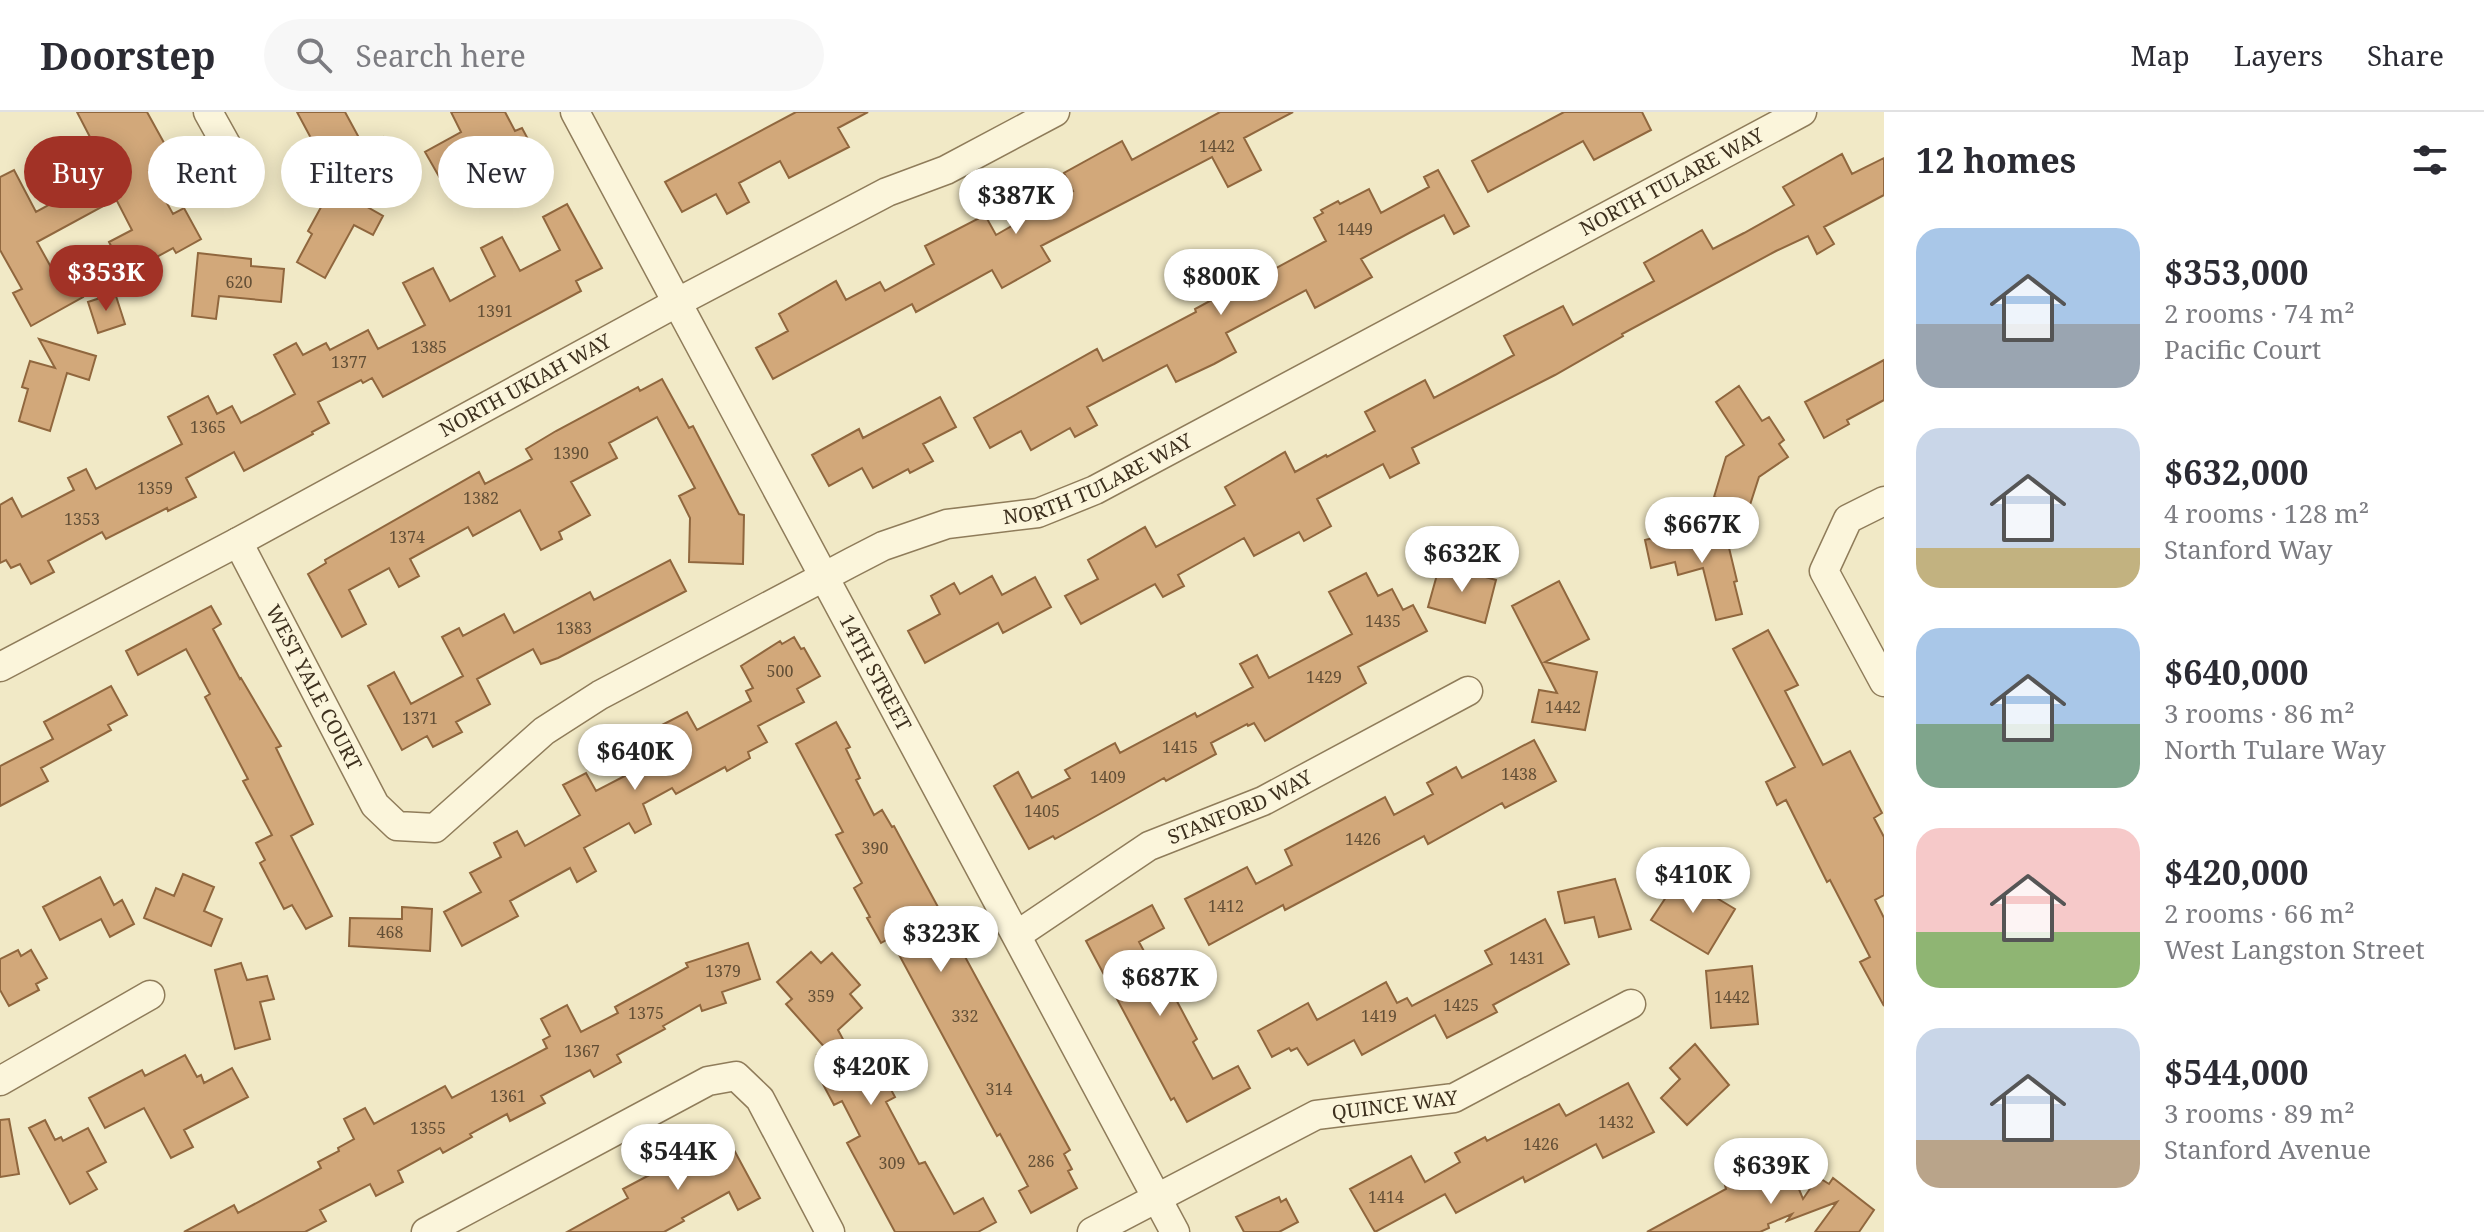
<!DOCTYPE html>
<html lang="en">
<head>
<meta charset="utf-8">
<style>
	body { margin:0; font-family:"Noto Serif",serif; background:#f7f7f7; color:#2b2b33; height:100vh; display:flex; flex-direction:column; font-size:30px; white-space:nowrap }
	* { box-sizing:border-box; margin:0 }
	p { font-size:26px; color:#7c7c81 }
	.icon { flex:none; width:44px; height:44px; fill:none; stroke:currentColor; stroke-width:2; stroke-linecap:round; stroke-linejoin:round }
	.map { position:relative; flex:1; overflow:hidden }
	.details { display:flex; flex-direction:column; background:#fff; width:600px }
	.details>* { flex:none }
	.hud { position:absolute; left:24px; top:24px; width:760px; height:72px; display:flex; gap:16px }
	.price { position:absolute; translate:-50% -68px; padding:0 18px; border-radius:28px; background:#fff; color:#222; font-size:26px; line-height:52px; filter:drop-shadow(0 2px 4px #0008) }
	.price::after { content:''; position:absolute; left:50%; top:48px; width:24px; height:18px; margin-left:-12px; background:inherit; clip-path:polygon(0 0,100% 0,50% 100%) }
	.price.on { background:#a23226; color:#fff }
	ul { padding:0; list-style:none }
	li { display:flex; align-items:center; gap:24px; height:200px; padding:0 32px }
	li span { display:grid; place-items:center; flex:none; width:224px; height:160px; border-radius:24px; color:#555 }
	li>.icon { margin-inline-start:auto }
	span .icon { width:96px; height:96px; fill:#fffc; stroke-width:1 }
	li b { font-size:34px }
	h2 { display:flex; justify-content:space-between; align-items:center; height:96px; padding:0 32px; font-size:34px }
	.pill { padding:0 28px; border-radius:36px; background:#fff; box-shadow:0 4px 20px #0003; font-size:28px; line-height:72px }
	.pill.on { background:#a23226; color:#fff }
	header { display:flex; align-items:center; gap:48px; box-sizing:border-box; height:112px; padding:0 40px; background:#fff; border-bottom:2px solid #e1e1e2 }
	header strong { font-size:38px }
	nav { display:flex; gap:44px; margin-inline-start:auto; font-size:28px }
	.search { width:560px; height:72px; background:#f7f7f7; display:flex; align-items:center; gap:20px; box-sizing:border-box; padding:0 28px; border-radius:44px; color:#7c7c81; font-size:30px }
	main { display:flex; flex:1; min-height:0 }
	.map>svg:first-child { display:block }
</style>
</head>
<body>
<header>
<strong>Doorstep</strong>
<div class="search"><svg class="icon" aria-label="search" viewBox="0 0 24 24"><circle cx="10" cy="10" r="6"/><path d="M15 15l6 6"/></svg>Search here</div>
<nav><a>Map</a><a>Layers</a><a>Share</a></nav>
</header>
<main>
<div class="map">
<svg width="1884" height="1120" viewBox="0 0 1884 1120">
	<rect width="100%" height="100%" fill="#f1e9c6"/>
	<path fill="#d2a87a" stroke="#90673e" stroke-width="2" d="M77 0H147L173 47 149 59 173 102 184 96 201 127 176 141 173 136 126 162 109 130 132 118 116 87 37 130 61 173 73 166 83 185 31 214 13 181 22 177 0 138V65L14 58 36 100 78 77 74 68 104 52Z
		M297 0H345L364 35 383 25 397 50 375 61 316 65 299 34 312 28Z
		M451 0H505L515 19 522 16 545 59 492 88 473 51 441 68 425 40 461 20Z
		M796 0H868L838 16 849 35 789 66 780 49 739 71 749 90 727 102 716 82 682 100 665 70Z
		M1220 0H1293L1244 26 1261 58 1228 75 1212 45 1041 134 1050 149 1002 176 992 158 916 200 912 192 773 267 756 236 788 219 779 202 836 169 846 188 880 170 885 179 934 152 925 134 985 103 996 123 1073 79 1064 61 1100 41 1122 29 1132 48Z
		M1564 0H1642L1651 18 1594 48 1583 29 1488 80 1472 49Z
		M1842 42 1852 62 1884 46V83L1824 115 1834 132 1817 142 1808 124 1776 139 1622 222 1623 224 1555 263 1412 336 1419 351 1390 366 1383 352 1317 387 1331 414 1304 429 1299 420 1254 444 1244 426 1178 463 1184 474 1163 485 1155 472 1081 512 1065 484 1098 467 1088 448 1145 415 1156 435 1235 393 1225 375 1285 340 1295 360 1326 343 1327 345 1375 319 1365 300 1425 268 1434 286 1466 269 1514 243 1504 224 1563 194 1573 213 1654 169 1644 151 1702 118 1713 137 1744 121 1794 93 1783 75Z
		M1438 58 1469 114 1454 122 1444 103 1411 120 1361 147 1372 165 1337 184 1315 196 1306 178 1226 221 1236 240 1214 252 1176 270 1167 253 1087 295 1097 313 1075 325 1070 316 1031 338 1021 319 990 336 974 306 1097 237 1103 249 1196 200 1195 197 1243 171 1245 173 1326 129 1314 106 1323 101 1321 98 1338 89 1340 92 1369 77 1381 101 1429 75 1424 65Z
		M332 75 383 104 373 123 354 113 325 166 297 150 312 122 308 119Z
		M567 92 602 156 576 169 581 179 383 285 372 266 363 271 361 268 318 290 329 311 312 320 313 322 244 359 234 340 186 366 196 385 168 399 167 396 106 427 102 420 48 449 54 460 31 472 20 452 11 456 6 448 0 451V393L12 386 22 405 74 378 68 366 86 357 96 377 134 357 182 332 168 305 208 284 217 302 232 294 241 311 295 282 274 243 296 231 303 243 326 231 330 238 368 218 378 237 425 213 403 171 433 156 450 189 495 164 481 136 502 125 520 159 560 138 543 105Z
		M198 141 251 147V154L284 157 281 190 219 184 216 207 192 204Z
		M115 181 125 212 98 221 88 190Z
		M39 227 96 244 89 268 67 261 50 319 19 309 28 277 22 275 30 249 55 256Z
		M1884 248V288L1847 308 1849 312 1824 326 1805 290Z
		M662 267 689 316 693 314 739 402 744 403 743 452 689 450 690 406 679 384 695 376 657 305 609 331 617 346 571 370 590 403 559 420 562 427 541 438 520 398 473 424 468 415 410 447 419 464 399 475 389 456 349 478 366 512 342 525 308 462 326 451 325 448 479 360 485 372 532 347 526 337 556 319 638 275 640 279Z
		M1739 274 1762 309 1769 305 1784 328 1779 332 1788 345 1759 365 1749 396 1714 385 1726 345 1744 333 1716 290Z
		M940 285 956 315 923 332 933 349 910 361 908 357 873 376 862 356 829 374 812 343 859 317 863 326Z
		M1724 415 1737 469 1734 470 1742 502 1716 508 1703 456 1678 463 1675 450 1651 456 1645 428 1673 421 1675 427Z
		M670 448 686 479 558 546 541 552 533 537 477 567 490 592 456 610 462 620 433 635 427 624 402 638 368 574 394 560 411 592 463 564 442 525 459 516 463 524 504 502 514 521 590 480 594 488Z
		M1440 452 1496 468 1485 511 1428 495Z
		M1366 461 1378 484 1392 477 1403 498 1413 493 1427 519 1358 555 1366 571 1265 629 1254 611 1248 614 1247 612 1211 631 1216 642 1166 669 1164 666 1055 727 1053 724 1029 737 994 674 1018 660 1032 686 1070 666 1065 658 1115 631 1120 641 1195 601 1197 605 1253 575 1240 552 1257 543 1269 566 1352 522 1329 480Z
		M992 464 1002 483 1035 465 1051 495 1003 521 998 511 925 551 908 519 940 502 931 484 954 471 960 482Z
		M1559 469 1589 527 1545 550 1597 560 1585 618 1532 610 1539 578 1557 581 1512 494Z
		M211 494 221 512 213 517 240 567 241 566 281 634 276 636 313 712 291 724 332 804 306 817 292 793 284 797 260 751 265 748 256 731 272 723 243 669 248 667 205 585 210 582 186 537 138 563 126 539Z
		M1768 518 1798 573 1785 579 1823 653 1850 639 1882 701 1874 706 1884 725V783L1875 788 1884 806V894L1860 850 1870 845 1830 768 1827 770 1786 688 1777 693 1766 670 1795 655 1733 537Z
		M794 525 801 537 804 536 820 564 797 577 804 590 758 614 767 630 748 640 750 646 727 659 725 655 676 682 672 676 643 692 651 712 635 721 629 711 584 736 596 759 577 770 570 756 510 789 518 804 462 834 444 800 481 780 470 761 501 745 494 731 517 719 525 734 580 703 563 673 586 661 596 679 642 655 638 648 669 631 660 614 687 600 697 618 751 589 746 579 753 576 741 554 780 529 782 532Z
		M111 574 127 603 108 613 111 618 41 656 48 669 0 694V654L53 627 44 610Z
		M836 610 850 635 846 637 860 666 856 668 874 703 882 698 892 715 894 714 1070 1038 1064 1042 1072 1057 1068 1059 1077 1076 1031 1101 1019 1079 1028 1074 1000 1022 997 1024 890 826 881 831 867 806 870 805 854 776 862 771 836 723 843 720 796 632Z
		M1534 628 1556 669 1505 696 1502 691 1428 732 1424 724 1285 798 1283 793 1209 833 1185 787 1247 755 1256 772 1292 753 1285 738 1385 685 1394 703 1433 682 1427 671 1456 655 1462 666Z
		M183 762 214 775 204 799 222 807 211 834 144 806 156 776 174 784Z
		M1680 764 1735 797 1708 842 1651 808Z
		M100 765 114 793 122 788 134 812 110 825 101 807 60 828 43 795Z
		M1615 767 1631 817 1599 825 1594 805 1565 811 1558 780Z
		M1152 793 1164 816 1139 830 1166 880 1171 878 1197 927 1193 930 1213 967 1238 954 1250 976 1187 1010 1174 986 1171 988 1086 829Z
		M402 795 432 797 430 839 349 834 350 806 402 807Z
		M1545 807 1569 852 1493 893 1497 900 1447 926 1435 903 1362 943 1354 928 1308 953 1297 936 1291 939 1289 936 1272 945 1258 919 1308 891 1317 908 1386 870 1397 891 1407 886 1412 894 1492 852 1485 839Z
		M748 831 760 867 722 880 726 891 702 899 700 893 663 914 665 917 617 943 621 950 594 965 590 958 541 984 545 991 510 1009 507 1002 470 1022 472 1025 443 1041 440 1036 398 1059 403 1070 376 1084 370 1072 320 1098 326 1109 305 1120H184L234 1093 238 1101 321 1056 318 1050 339 1039 338 1036 354 1027 344 1007 365 996 374 1012 445 974 452 986 547 936 543 928 550 924 541 907 567 893 581 920 618 901 615 895 688 855 686 851Z
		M18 838 21 844 31 838 47 866 36 872 39 878 9 894 0 878V847Z
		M811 840 821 851 832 841 860 873 850 882 862 896 838 918 853 946 862 941 879 974 887 970 895 985 886 990 919 1052 925 1050 954 1102 983 1086 996 1110 978 1120H895L847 1031 860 1024 842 989 834 993 818 963 825 959 817 943 827 938 786 892 792 887 777 870Z
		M241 851 247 868 267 864 274 887 260 890 270 927 235 937 215 858Z
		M1752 854 1758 912 1711 916 1706 859Z
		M1695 932 1729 973 1687 1013 1661 986 1680 967 1670 956Z
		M185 943 197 965 201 963 204 971 232 956 248 985 184 1018 193 1035 171 1046 144 996 105 1016 89 986 142 958 145 964Z
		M1628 971 1654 1020 1603 1046 1596 1032 1525 1070 1523 1065 1456 1101 1445 1082 1375 1120 1350 1077 1411 1044 1425 1070 1460 1050 1455 1041 1485 1025 1487 1029 1559 992 1566 1004Z
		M9 1007 19 1062 0 1065V1008Z
		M45 1008 55 1028 61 1025 63 1029 88 1016 106 1050 87 1060 97 1077 70 1092 29 1016Z
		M727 1025 760 1086 738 1098 729 1080 682 1106 684 1109 664 1120H567L628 1086 623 1077 708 1032 709 1035Z
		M1775 1052 1779 1063 1791 1058 1803 1087 1818 1065 1829 1072 1833 1066 1874 1098 1859 1120H1815L1837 1090 1787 1109 1792 1102 1768 1112 1769 1116 1760 1120H1647L1726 1077 1725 1073Z
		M1279 1085 1281 1090 1286 1087 1298 1110 1279 1120H1244L1236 1105Z"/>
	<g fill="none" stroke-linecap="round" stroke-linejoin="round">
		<defs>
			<g id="minor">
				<path d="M208 0 237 52"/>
				<path id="s1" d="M575 0 1175 1120"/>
				<path d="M1884 389 1848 407 1824 459 1884 570"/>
				<path id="s2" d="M238 430 375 693 397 714 435 716 544 619 600 583 852 450 883 434 947 412 1038 401 1095 378 1802 0"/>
				<path id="s3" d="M0 555 238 430 678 190 887 80 946 58 1055 0"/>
				<path id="s4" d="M1017 823 1149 734 1263 689 1468 579"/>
				<path d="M0 969 150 883"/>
				<path d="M426 1120 708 969 736 964 760 987 830 1120"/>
				<path id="s5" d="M1092 1120 1316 1003 1454 986 1631 892"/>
			</g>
		</defs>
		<use href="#minor" stroke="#8f7c5a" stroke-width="31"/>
		<use href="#minor" stroke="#fbf5db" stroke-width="28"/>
	</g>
	<g text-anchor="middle" stroke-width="6" stroke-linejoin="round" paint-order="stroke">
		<g font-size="16" fill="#634f36">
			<text x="1217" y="40">1442</text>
			<text x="1355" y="123">1449</text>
			<text x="239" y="176">620</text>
			<text x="495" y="205">1391</text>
			<text x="429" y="241">1385</text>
			<text x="349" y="256">1377</text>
			<text x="208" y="321">1365</text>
			<text x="571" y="347">1390</text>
			<text x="155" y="382">1359</text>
			<text x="481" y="392">1382</text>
			<text x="82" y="413">1353</text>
			<text x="407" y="431">1374</text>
			<text x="1383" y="515">1435</text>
			<text x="574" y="522">1383</text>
			<text x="780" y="565">500</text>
			<text x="1324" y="571">1429</text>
			<text x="1563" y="601">1442</text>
			<text x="420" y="612">1371</text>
			<text x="1180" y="641">1415</text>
			<text x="1519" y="668">1438</text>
			<text x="1108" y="671">1409</text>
			<text x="1042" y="705">1405</text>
			<text x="1363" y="733">1426</text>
			<text x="875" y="742">390</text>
			<text x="1226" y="800">1412</text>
			<text x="390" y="826">468</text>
			<text x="1527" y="852">1431</text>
			<text x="723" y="865">1379</text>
			<text x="821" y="890">359</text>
			<text x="1732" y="891">1442</text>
			<text x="1461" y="899">1425</text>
			<text x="646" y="907">1375</text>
			<text x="965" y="910">332</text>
			<text x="1379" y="910">1419</text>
			<text x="582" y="945">1367</text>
			<text x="999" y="983">314</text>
			<text x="508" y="990">1361</text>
			<text x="1616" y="1016">1432</text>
			<text x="428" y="1022">1355</text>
			<text x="1541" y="1038">1426</text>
			<text x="1041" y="1055">286</text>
			<text x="892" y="1057">309</text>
			<text x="1386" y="1091">1414</text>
		</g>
		<g font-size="20" fill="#3e311f" stroke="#f8f2d7">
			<text dy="7" stroke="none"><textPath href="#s2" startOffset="1772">NORTH TULARE WAY</textPath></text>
			<text dy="7" stroke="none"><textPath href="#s3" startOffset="596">NORTH UKIAH WAY</textPath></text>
			<text dy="7" stroke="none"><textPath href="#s2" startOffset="1124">NORTH TULARE WAY</textPath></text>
			<text dy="7" stroke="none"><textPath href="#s1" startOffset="636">14TH STREET</textPath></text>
			<text dy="7" stroke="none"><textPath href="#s2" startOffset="164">WEST YALE COURT</textPath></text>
			<text dy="7" stroke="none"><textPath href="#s4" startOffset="258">STANFORD WAY</textPath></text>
			<text dy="7" stroke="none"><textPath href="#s5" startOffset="332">QUINCE WAY</textPath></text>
		</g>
	</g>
</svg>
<b class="price" style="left:1016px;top:124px">$387K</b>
<b class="price on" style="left:106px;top:201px">$353K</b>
<b class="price" style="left:1221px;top:205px">$800K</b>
<b class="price" style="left:1702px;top:453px">$667K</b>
<b class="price" style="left:1462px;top:482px">$632K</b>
<b class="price" style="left:635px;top:680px">$640K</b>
<b class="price" style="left:1693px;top:803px">$410K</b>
<b class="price" style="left:941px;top:862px">$323K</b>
<b class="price" style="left:1160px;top:906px">$687K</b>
<b class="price" style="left:871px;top:995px">$420K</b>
<b class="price" style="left:678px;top:1080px">$544K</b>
<b class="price" style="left:1771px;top:1094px">$639K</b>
<div class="hud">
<a class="pill on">Buy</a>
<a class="pill">Rent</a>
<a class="pill">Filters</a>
<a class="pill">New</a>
</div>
</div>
<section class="details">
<h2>12 homes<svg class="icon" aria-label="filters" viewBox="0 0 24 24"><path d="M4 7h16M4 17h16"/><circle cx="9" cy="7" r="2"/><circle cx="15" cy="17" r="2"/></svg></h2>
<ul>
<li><span style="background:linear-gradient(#a9c7e8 60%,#9aa5b1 0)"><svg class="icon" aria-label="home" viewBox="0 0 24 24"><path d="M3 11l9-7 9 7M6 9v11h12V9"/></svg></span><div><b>$353,000</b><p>2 rooms · 74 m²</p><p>Pacific Court</p></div></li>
<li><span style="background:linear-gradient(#c9d6e8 75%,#c2b280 0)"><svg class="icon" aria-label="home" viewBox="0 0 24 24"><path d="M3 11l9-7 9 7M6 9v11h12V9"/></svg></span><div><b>$632,000</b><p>4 rooms · 128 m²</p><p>Stanford Way</p></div></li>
<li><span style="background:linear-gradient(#a9c7e8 60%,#7fa58c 0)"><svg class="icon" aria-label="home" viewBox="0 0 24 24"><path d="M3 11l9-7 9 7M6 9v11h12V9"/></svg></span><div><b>$640,000</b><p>3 rooms · 86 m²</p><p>North Tulare Way</p></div></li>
<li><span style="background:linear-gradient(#f6c9c9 65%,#8fb573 0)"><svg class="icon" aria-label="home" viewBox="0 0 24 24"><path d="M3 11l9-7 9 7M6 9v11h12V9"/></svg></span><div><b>$420,000</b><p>2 rooms · 66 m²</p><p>West Langston Street</p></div></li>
<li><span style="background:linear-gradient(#c9d6e8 70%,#b9a48a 0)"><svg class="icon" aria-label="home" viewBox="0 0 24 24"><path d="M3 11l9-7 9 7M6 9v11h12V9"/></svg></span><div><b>$544,000</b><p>3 rooms · 89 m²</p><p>Stanford Avenue</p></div></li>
</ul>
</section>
</main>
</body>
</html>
